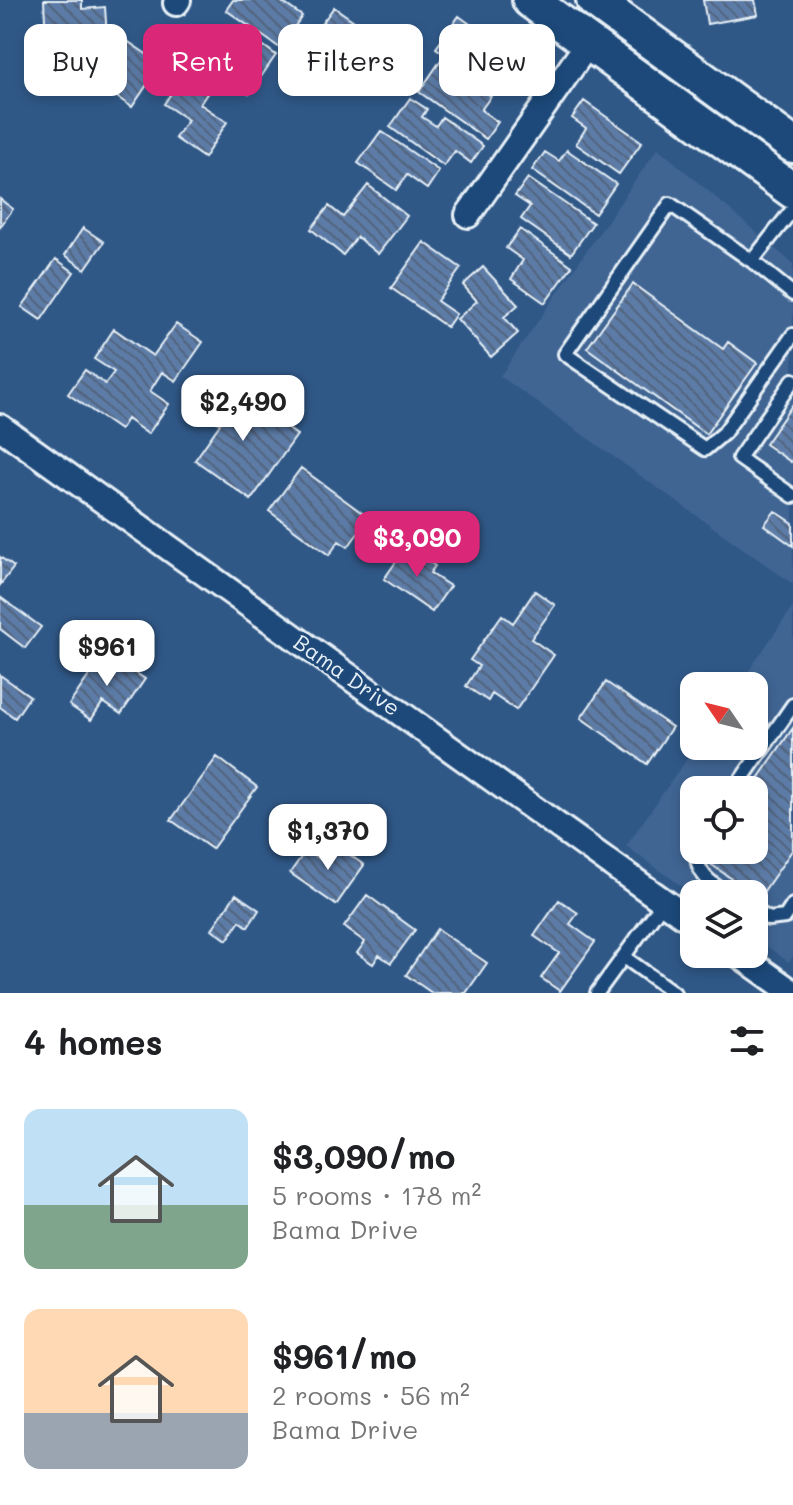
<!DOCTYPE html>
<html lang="en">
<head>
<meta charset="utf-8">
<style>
	body { margin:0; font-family:Mali,sans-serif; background:#f6f6f6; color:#202124; height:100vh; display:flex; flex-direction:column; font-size:30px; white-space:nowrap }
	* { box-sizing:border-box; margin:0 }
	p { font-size:26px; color:#757577 }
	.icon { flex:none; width:44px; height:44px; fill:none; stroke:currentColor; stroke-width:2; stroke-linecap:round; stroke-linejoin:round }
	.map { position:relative; height:993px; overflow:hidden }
	.details { display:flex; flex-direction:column; background:#fff; flex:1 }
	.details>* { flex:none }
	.top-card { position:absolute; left:24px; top:24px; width:746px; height:72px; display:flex; gap:16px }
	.needle { width:52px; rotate:305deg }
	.buttons { position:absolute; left:680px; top:672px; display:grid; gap:16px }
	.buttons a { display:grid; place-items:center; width:88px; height:88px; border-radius:16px; background:#fff; box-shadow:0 4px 12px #0003; font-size:40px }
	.price { position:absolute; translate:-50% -68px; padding:0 18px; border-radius:16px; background:#fff; color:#222; font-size:26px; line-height:52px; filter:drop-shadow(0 2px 4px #0008) }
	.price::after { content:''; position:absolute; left:50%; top:48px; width:24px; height:18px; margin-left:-12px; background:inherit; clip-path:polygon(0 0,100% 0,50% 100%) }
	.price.selected { background:#db2777; color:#fff }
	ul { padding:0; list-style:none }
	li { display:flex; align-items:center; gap:24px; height:200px; padding:0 24px }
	li span { display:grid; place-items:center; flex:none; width:224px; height:160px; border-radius:16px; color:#555 }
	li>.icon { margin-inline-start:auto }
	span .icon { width:96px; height:96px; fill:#fffc; stroke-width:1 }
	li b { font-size:34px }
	h2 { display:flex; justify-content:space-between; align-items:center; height:96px; padding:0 24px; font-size:34px }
	.pill { padding:0 28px; border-radius:16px; background:#fff; box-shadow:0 4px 12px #0003; font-size:28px; line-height:72px }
	.pill.selected { background:#db2777; color:#fff }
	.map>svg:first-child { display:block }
</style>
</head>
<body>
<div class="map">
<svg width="793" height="993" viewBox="0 0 793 993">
	<defs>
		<pattern id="building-back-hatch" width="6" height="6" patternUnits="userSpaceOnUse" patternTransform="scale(2)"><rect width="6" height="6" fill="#5b7ba7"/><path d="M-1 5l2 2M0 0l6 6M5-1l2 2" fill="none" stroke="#52647d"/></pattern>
	</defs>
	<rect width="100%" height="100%" fill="#305887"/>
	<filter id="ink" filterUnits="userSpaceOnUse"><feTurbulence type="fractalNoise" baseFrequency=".0125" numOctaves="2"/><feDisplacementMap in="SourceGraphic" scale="16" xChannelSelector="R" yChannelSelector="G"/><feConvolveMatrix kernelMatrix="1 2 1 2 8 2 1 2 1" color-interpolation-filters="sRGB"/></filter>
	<g filter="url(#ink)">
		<path fill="#406593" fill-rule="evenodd" d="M658 148 793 264V584L500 376Z
			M793 607V957L789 962 754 937V894L694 895 626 846 696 746H754V686H738ZM694 790H754V850H694Z"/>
		<path fill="url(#building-back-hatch)" stroke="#e8f1f8" stroke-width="2" d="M44 0H82V9L105 7 107 38 46 42Z
			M233 0H279L302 16 280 48 226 10Z
			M703 0H755L758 15 707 24Z
			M334 7 401 54 380 84 364 72 349 94 331 81 346 60 332 51 340 40 320 26Z
			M459 16 528 66 515 84 498 72 488 86 436 48Z
			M242 30 276 55 249 94 202 61 221 35 233 43Z
			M114 32 161 64 132 107 71 66 83 48 97 57Z
			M441 60 491 96 481 110 498 122 486 139 419 92Z
			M192 62 217 79 200 104 227 122 204 158 175 138 188 120 164 104Z
			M410 98 427 109 422 117 436 126 442 117 483 146 471 163 455 151 444 166 390 127Z
			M584 101 642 142 619 174 576 144 586 128 572 118Z
			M381 131 439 171 427 189 407 175 396 190 358 163Z
			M567 150 616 184 595 214 532 170 545 152 559 161Z
			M528 178 593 223 571 254 521 219 530 206 515 196Z
			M368 185 407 216 378 254 357 237 343 255 311 229 329 206 343 217Z
			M0 199 13 209 0 227Z
			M83 228 104 242 85 269 65 255Z
			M520 229 572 266 545 303 511 279 523 260 506 248Z
			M424 242 461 268 437 301 456 314 447 327 391 288Z
			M56 259 74 272 41 320 22 307Z
			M483 267 518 305 504 317 518 333 491 357 457 319 477 301 463 285Z
			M633 284 723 349 728 342 757 363 706 434 587 348Z
			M176 324 203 342 176 381 162 372 150 391 169 404 148 434 127 419 120 430 68 394 85 370 105 384 114 372 94 359 114 329 153 356Z
			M225 384 297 435 251 500 195 460 220 424 205 413Z
			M793 404V459L791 462 765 444Z
			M301 468 369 518 348 547 339 541 329 555 269 511Z
			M775 511 793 523V546L764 525Z
			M407 546 435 566 430 573 450 586 432 612 384 579Z
			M0 557 14 567 0 585Z
			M535 591 555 605 531 639 554 655 516 710 492 694 488 701 466 686 479 666 470 660 502 615 513 623Z
			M0 597 41 627 25 648 0 629Z
			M105 652 145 679 121 714 103 702 91 720 69 705Z
			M0 675 30 696 15 718 0 707Z
			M606 682 672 727 647 764 581 718Z
			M793 728V849L759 898 702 858 708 850H754V790H750Z
			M217 757 257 787 212 849 171 820Z
			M333 843 364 865 336 905 290 873 306 850 321 860Z
			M236 894 259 910 248 927 240 921 227 940 212 929Z
			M367 895 415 930 391 963 379 955 373 964 357 953 365 942 344 927Z
			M559 900 578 913 570 924 595 942 560 991 541 978 559 953 534 936Z
			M437 929 487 963 466 993H432L406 975Z"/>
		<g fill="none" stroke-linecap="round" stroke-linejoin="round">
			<defs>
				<path id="service" d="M752 261 793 209
					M793 294 752 261 670 204 565 354 705 449 724 433 793 335
					M793 380 739 458 793 496
					M734 790 793 705
					M697 850C695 873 710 883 728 894
					M754 910 769 919 785 917 793 905
					M624 957 674 993
					M597 993 664 901"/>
				<path id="minor" d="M176 3 178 0
					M468 215 589 42
					M0 427 694 923
					M738 954 793 993"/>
				<path id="secondary" d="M530 0 793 191
					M594 0 793 145"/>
			</defs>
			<use href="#service" stroke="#e8f1f8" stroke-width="18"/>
			<use href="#minor" stroke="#e8f1f8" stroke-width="30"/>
			<use href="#secondary" stroke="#e8f1f8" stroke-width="40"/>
			<use href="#service" stroke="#1f4a7a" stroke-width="12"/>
			<use href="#minor" stroke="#1f4a7a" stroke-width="24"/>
			<use href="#secondary" stroke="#1f4a7a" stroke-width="34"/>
		</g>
	</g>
	<g text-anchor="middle" stroke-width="6" stroke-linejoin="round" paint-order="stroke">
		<g font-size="22" fill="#e8f1f8" stroke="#1f4a7a">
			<text transform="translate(347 675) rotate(35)" y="8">Bama Drive</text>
		</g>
	</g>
</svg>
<div class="buttons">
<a><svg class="needle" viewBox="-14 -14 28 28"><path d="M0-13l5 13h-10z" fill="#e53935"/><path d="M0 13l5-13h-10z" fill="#757577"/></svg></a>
<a><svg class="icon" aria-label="locate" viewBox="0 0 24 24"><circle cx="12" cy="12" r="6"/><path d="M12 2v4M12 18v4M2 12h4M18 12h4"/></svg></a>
<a><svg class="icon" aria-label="layers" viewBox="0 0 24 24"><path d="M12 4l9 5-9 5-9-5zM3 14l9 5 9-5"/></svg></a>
</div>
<b class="price" style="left:243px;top:443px">$2,490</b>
<b class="price selected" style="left:417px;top:579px">$3,090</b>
<b class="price" style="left:107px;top:688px">$961</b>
<b class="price" style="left:328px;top:872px">$1,370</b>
<div class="top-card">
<a class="pill">Buy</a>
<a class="pill selected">Rent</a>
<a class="pill">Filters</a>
<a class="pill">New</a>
</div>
</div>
<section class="details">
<h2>4 homes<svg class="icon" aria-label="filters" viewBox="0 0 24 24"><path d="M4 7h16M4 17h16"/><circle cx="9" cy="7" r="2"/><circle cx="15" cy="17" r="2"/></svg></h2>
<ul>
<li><span style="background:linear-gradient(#bfe0f5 60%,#7fa58c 0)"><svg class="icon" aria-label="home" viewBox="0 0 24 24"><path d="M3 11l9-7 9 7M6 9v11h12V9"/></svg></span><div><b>$3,090/mo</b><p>5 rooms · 178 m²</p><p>Bama Drive</p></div></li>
<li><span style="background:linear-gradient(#ffd9b3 65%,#9aa5b1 0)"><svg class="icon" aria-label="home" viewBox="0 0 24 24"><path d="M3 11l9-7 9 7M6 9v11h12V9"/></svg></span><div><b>$961/mo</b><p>2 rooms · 56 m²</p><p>Bama Drive</p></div></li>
</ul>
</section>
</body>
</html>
